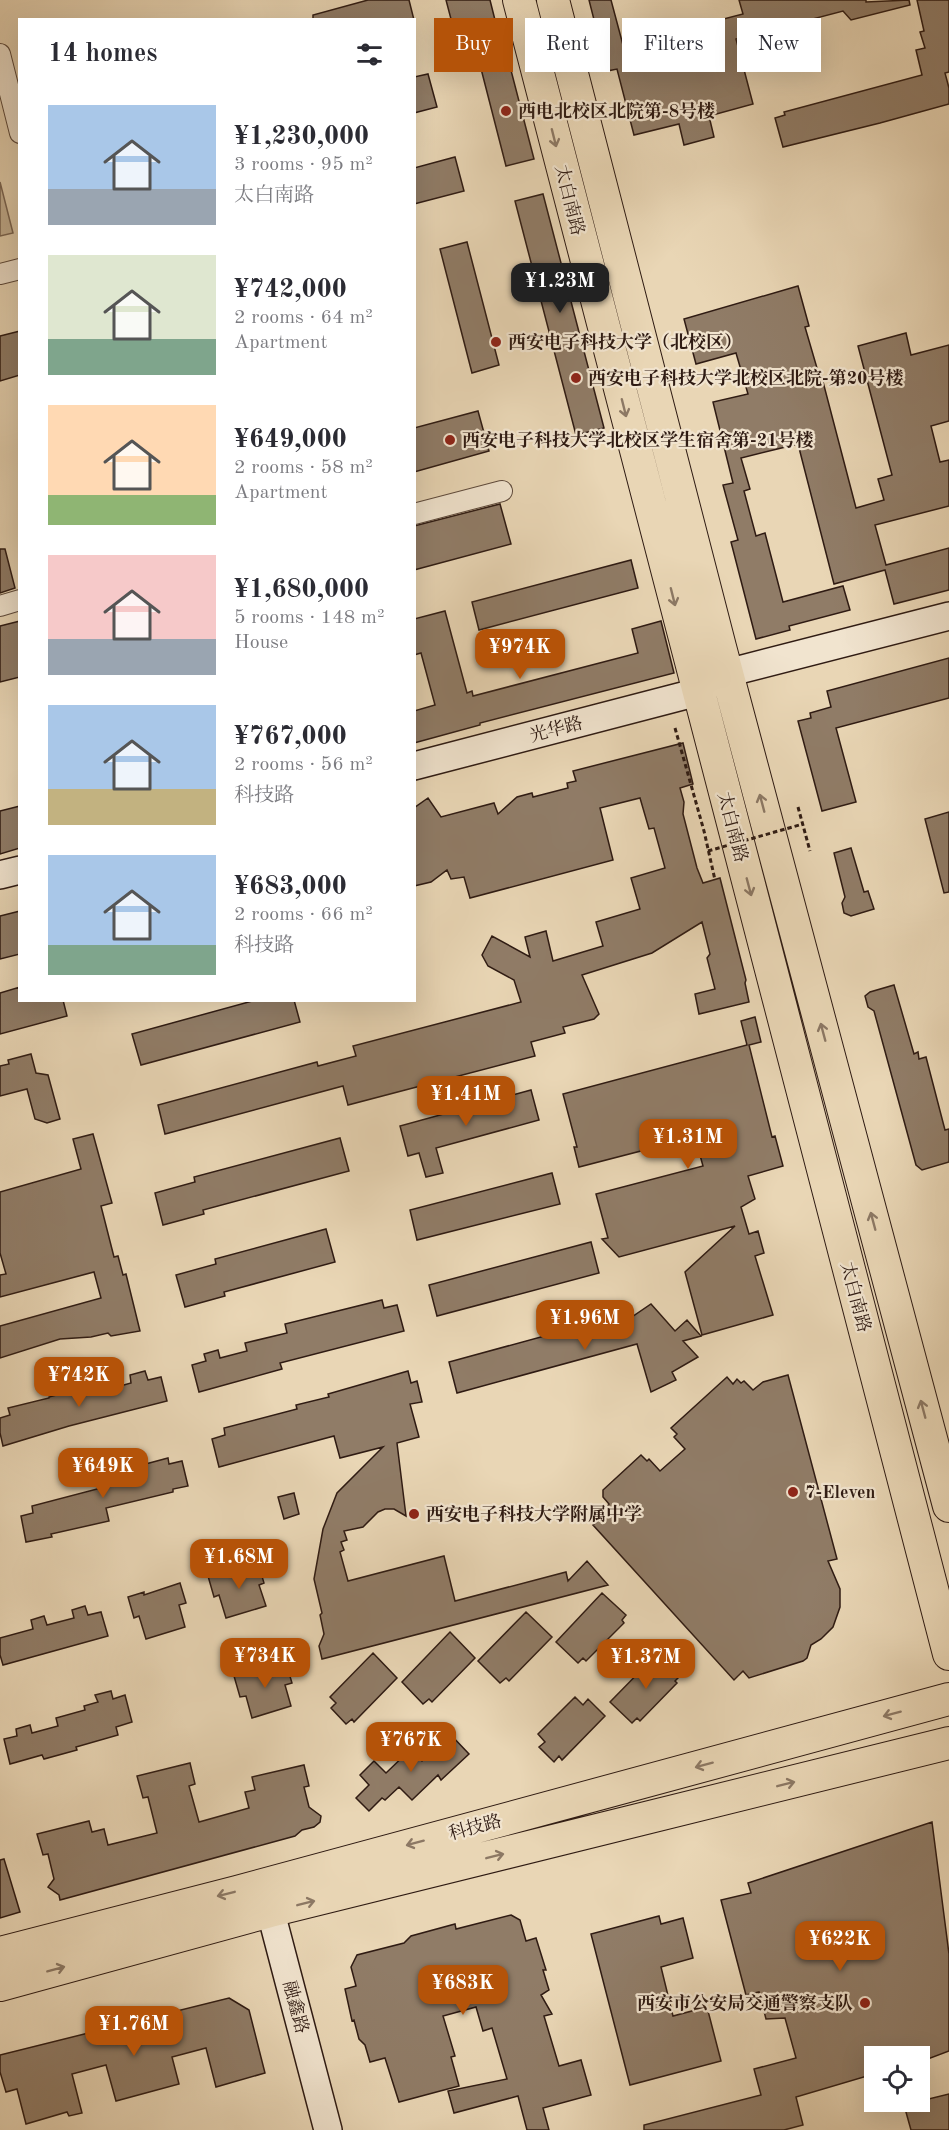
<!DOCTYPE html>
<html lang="en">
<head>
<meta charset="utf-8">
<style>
	body { margin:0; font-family:"Old Standard TT","Noto Serif SC",serif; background:#f2f2f3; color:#2b2b33; height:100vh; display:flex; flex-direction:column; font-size:22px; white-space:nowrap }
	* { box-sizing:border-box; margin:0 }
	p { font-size:20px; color:#7c7c81 }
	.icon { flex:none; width:33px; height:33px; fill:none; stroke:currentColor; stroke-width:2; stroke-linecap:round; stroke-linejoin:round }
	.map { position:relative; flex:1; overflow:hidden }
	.panel { position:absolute; left:18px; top:18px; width:398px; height:984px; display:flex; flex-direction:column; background:#fff; border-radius:0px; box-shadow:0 6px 24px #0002 }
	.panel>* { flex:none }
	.top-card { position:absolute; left:434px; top:18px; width:424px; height:54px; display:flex; gap:12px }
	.buttons { position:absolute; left:864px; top:2046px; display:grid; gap:12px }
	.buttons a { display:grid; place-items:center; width:66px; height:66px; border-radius:0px; background:#fff; box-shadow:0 6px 24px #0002; font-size:30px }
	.price { position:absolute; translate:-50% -51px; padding:0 14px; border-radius:12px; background:#b45309; color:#fff; font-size:20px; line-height:39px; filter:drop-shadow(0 2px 3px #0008) }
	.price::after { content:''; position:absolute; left:50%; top:36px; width:18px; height:14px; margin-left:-9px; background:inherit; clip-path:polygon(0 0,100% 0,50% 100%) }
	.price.current { background:#222; color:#fff }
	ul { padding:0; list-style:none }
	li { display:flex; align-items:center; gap:18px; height:150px; padding:0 30px }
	li span { display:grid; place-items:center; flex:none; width:168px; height:120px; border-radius:0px; color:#555 }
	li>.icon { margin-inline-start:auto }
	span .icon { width:72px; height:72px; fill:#fffc; stroke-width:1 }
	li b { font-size:26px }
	h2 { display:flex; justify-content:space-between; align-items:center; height:72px; padding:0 30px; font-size:26px }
	.pill { padding:0 21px; border-radius:0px; background:#fff; box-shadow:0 6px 24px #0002; font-size:21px; line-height:54px }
	.pill.current { background:#b45309; color:#fff }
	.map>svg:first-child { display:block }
</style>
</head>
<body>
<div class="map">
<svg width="949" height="2130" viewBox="0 0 949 2130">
	<rect width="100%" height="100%" fill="#e9d6b5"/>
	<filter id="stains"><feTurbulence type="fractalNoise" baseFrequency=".00333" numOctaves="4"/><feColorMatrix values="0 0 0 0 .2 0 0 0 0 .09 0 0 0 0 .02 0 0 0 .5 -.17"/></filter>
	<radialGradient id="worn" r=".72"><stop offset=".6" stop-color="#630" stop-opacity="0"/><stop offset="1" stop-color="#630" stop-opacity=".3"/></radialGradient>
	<path fill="#c9b699" stroke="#7c6856" stroke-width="1.5" d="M0 182 13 233 0 236Z"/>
	<path fill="#907c67" stroke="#2f1b13" stroke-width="1.5" d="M368 0H409L414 20H313V15Z
		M446 0H490L504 56 507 55 534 159 506 166 478 57 462 61Z
		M589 0H611L623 45 743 14 739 0H866V2L909 0 910 5 851 20 843 11 736 39 753 104 709 116 714 137 684 145 679 124 634 135 617 69 607 71Z
		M917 0H949V72L945 73 949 88V104L880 123 783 147 775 118 785 115 784 112 922 75 916 50 925 48 920 32 924 31Z
		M428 74 437 107 414 113V77Z
		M455 157 464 191 414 204V168Z
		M543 194 604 428 576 435 515 201Z
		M467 242 499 365 472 373 440 249Z
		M798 286 809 326 805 327 819 375 821 374 856 508 884 500 878 479 892 475 858 346 906 333 911 355 949 345V421L931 426 940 462 949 460V506L875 525 886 565 949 548V590L894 604 885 570 834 584 798 444 741 458 750 489 744 491 756 536 765 533 783 602 843 586 850 610 789 626 790 630 756 639 731 542 738 540 723 485 733 483 713 402 748 394 736 353 696 364 684 319Z
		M20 331V375L0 381V336Z
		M478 411 489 451 414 472V428Z
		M500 504 511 544 414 570V526Z
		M0 549H5L15 588 0 593Z
		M631 560 638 588 479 630 472 602Z
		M445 611 467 693 472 691 473 696 638 653 632 629 661 621 674 673 480 723V725L414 743V711L435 705 421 653 414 655V619Z
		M20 621V677L0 682V626Z
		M949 658V698L836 728 856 802 822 811 798 721 811 718 810 713 831 707 827 691Z
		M683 743 693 784 680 788 684 802 683 814 697 868 703 883 720 878 746 980 745 983 749 1002 699 1014 695 994 715 989 707 958 710 954 702 922 652 953 582 975 599 1014 594 1019 563 1027 565 1033 531 1042 535 1056 348 1105 343 1086 165 1134 158 1105 317 1062 318 1066 356 1056 353 1046 521 1002 514 980 488 966 482 955 492 936 530 957 525 937 546 931 553 961 603 946 596 922 640 909 631 878 665 868 654 828 649 829 640 798 600 808 613 860 470 898 464 877 451 879 447 870 431 882 414 886V808L428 798 441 817 494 803 498 814 517 797 532 793 533 797 568 788 567 783 576 781 573 771Z
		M20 806V848L0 854V811Z
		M949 812V892L944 893 925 819Z
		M851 848 864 892 868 891 874 909 851 916 844 913 842 903 845 897 834 853Z
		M20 911V954L0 959V916Z
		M894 985 914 1054 918 1052 919 1059 926 1057 945 1130 949 1129V1162L922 1170 916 1165 874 1011 868 1007 865 996 870 992Z
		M20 987V1000H63L67 1016 0 1034V993Z
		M256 1000H294L300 1022 141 1065 132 1034Z
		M755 1017 761 1042 749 1045 772 1137 775 1136 783 1166 748 1176 755 1199 741 1207 749 1234 758 1231 764 1253 755 1256 773 1315 702 1335 685 1272 735 1226 619 1257 602 1239 608 1238 596 1194 703 1166 695 1137 579 1167 574 1147H577L563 1094 747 1045 741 1021Z
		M31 1054 36 1073 48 1075 60 1119 47 1123 35 1119 27 1089 0 1096V1066L9 1064 8 1060Z
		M531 1090 539 1120 436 1148 443 1173 426 1177 419 1153 408 1156 400 1126Z
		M93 1134 112 1203 101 1206 114 1257 118 1256 123 1275 126 1274 140 1331 111 1336 108 1333 91 1337 60 1339 0 1358V1326L101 1298 94 1272 0 1297V1275L6 1274 0 1253V1192L81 1169 73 1139Z
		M340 1138 349 1171 203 1210 204 1214 163 1225 155 1193 195 1182 194 1177Z
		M552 1173 560 1204 417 1240 410 1210Z
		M326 1229 335 1262 224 1292 225 1296 185 1307 176 1275 216 1264 215 1259Z
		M591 1242 599 1273 437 1316 429 1285Z
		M382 1300 384 1308 397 1305 404 1331 280 1363 282 1369 199 1392 192 1365 206 1361 204 1354 218 1350 220 1358 247 1351 245 1343 287 1333 285 1324Z
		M651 1304 675 1331 687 1320 701 1336 683 1341 698 1357 672 1372 676 1380 651 1392 637 1344 457 1393 449 1362 614 1317 617 1327Z
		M145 1371 148 1380 161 1377 167 1401 69 1426 3 1446 0 1433V1418L10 1415 8 1408 49 1398V1397L104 1382 106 1390 131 1383 130 1375Z
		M408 1371 411 1383 417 1381 422 1402 410 1404 419 1437 397 1443 406 1516 394 1509H385L378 1512 363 1527 344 1531 347 1540 341 1542 344 1550 340 1552 348 1581 444 1556 455 1601 566 1572 568 1581 587 1561 608 1585 322 1659 319 1646 324 1634 320 1615 322 1613 314 1579 323 1529 337 1493 383 1447 340 1458 334 1436 219 1467 212 1439 225 1435 224 1428 297 1409 296 1405 329 1397 328 1394Z
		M788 1375 837 1559 828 1561 840 1589V1607L833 1627 821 1639 811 1645 807 1658 803 1661 749 1678 743 1671 734 1680 593 1525 611 1510 607 1507 609 1504 603 1497V1490L641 1455 647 1461 649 1459 660 1471 685 1449 674 1437 677 1434 671 1428 727 1377 733 1384 737 1379 741 1383 744 1381 753 1390 763 1382Z
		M168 1458 169 1464 182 1461 188 1486 173 1489V1492L106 1508 109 1521 51 1534 52 1537 26 1542 21 1516 33 1513 32 1506 101 1488 100 1483 113 1480 112 1473Z
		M294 1493 299 1514 284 1519 278 1497Z
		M258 1563 264 1583 259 1585 266 1606 226 1618 219 1595 214 1597 208 1576Z
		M180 1583 186 1603 179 1605 185 1627 146 1639 139 1616 134 1618 128 1597 144 1592V1595Z
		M602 1593 626 1615 622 1620 624 1623 586 1661 583 1658 578 1663 556 1642Z
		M85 1606 88 1615 101 1612 108 1636 3 1665 0 1655V1638L33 1629 31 1620 44 1616 47 1625 74 1618 72 1610Z
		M526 1612 552 1637 509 1681 506 1678 500 1683 478 1661Z
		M450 1632 475 1658 432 1702 429 1699 423 1704 402 1682Z
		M373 1653 397 1678 354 1722 352 1719 346 1724 331 1708 336 1703 330 1697Z
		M653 1658 660 1666 666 1660 681 1675 675 1681 677 1683 640 1721 637 1718 632 1723 610 1702Z
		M286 1663 292 1683 285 1685 291 1706 252 1718 246 1696 240 1697 234 1676Z
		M111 1691 113 1699 125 1695 132 1722 116 1727 118 1735 76 1747 77 1750 44 1759 42 1755 10 1764 4 1739 17 1736 16 1729 30 1725 32 1733 58 1726 56 1718 85 1710 84 1706 98 1702 95 1695Z
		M575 1697 583 1705 588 1699 605 1716 562 1760 559 1756 554 1762 539 1747 545 1742 538 1734Z
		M450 1734 469 1754 441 1780 438 1775 412 1800 399 1787 385 1800 382 1798 369 1811 356 1798 369 1785 360 1775 374 1761 386 1773 411 1749 422 1761Z
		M190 1763 195 1784 189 1786 199 1822 249 1808 245 1792 255 1790 252 1777 304 1765 309 1786 304 1787 309 1807 321 1816 320 1822 314 1827 302 1830 295 1836 60 1900 59 1895 48 1887 54 1879 48 1854 43 1855 37 1834 89 1821 92 1832 104 1829 108 1845 157 1833 148 1797 143 1798 137 1776Z
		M932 1822 949 1954V2051L920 2062V2056H874V2074L796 2097 803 2125 784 2130H644V2125L761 2095 754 2069 796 2058 785 2018 766 2019 759 1992 746 1995 721 1900 751 1893 748 1883Z
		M4 1859 20 1912 0 1918V1860Z
		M511 1915 520 1920 526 1941 536 1938 546 1970H543L549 1990 541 1995 552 2014 544 2016 559 2066 581 2060 591 2095 543 2108 549 2130H527L518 2096 454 2113 448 2091 507 2079 492 2028 483 2031 476 2007 443 2016 455 2056 451 2057 459 2086 399 2102 385 2058 370 2062 365 2045 359 2039 354 2020 352 2021 345 1989 356 1986 351 1967 357 1955 404 1943 411 1936 455 1924 456 1929Z
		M659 1916 661 1924 683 1918 693 1958 661 1967 673 2016 707 2007 721 2061 630 2085 591 1934Z
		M229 1998 249 2010 265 2073 216 2087 206 2048 172 2057 179 2084 116 2101 106 2065 72 2074 82 2113 69 2116 67 2112 26 2124 17 2089 6 2092 0 2072V2055Z
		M949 2094V2130H911L904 2105Z"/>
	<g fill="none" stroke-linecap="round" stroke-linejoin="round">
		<defs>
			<path id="street" d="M0 54 20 133
				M0 274 20 269
				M414 514 502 491
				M0 606 20 600"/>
			<path id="secondary" d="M414 766 698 692 727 673 949 616
				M0 875 20 870
				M265 1890 328 2130"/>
			<path id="primary" d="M519 0 949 1654
				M553 0 720 647 949 1506
				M0 1953 237 1892 949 1699
				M0 1985 270 1911 949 1743"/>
		</defs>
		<use href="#street" stroke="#5e4a3c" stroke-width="22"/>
		<use href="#secondary" stroke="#2f1b13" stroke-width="30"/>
		<use href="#primary" stroke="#2f1b13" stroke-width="34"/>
		<path stroke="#2f1b13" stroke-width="3" stroke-dasharray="4.5 3" stroke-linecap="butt" d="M675 728 704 831 715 880
			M798 807 810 851"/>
		<use href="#street" stroke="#f1e4cf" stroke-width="20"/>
		<use href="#secondary" stroke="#f1e4cf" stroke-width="27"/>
		<use href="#primary" stroke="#e9d6b5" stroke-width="32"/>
		<path stroke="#2f1b13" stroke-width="3" stroke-dasharray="4.5 3" stroke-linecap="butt" d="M708 851 803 824"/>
	</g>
	<defs><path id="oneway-shaft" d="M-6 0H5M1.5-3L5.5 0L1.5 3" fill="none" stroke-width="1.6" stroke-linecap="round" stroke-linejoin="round" transform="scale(1.5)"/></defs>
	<g stroke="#8c7864">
		<use href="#oneway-shaft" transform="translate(554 138) rotate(76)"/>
		<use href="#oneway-shaft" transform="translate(624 408) rotate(76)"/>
		<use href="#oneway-shaft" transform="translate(673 597) rotate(76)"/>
		<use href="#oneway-shaft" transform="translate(762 803) rotate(-105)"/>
		<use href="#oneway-shaft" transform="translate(749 887) rotate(75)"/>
		<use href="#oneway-shaft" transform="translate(823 1032) rotate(-105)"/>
		<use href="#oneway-shaft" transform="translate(873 1221) rotate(-105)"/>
		<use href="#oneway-shaft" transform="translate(923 1409) rotate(-105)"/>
		<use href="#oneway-shaft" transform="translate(892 1714) rotate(165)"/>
		<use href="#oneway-shaft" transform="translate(704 1765) rotate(165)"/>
		<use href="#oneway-shaft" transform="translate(786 1784) rotate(-14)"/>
		<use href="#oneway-shaft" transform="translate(415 1843) rotate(165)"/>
		<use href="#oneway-shaft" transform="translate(495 1856) rotate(-14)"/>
		<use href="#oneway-shaft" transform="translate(226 1894) rotate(166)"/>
		<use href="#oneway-shaft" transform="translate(306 1903) rotate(-14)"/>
		<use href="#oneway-shaft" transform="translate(56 1969) rotate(-15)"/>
	</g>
	<g fill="#8f2418" stroke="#f1e4cf" stroke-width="2">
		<circle cx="506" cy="111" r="6"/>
		<circle cx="496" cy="342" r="6"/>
		<circle cx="576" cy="378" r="6"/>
		<circle cx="450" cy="440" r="6"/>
		<circle cx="793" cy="1492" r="6"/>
		<circle cx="414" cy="1514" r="6"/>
		<circle cx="865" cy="2003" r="6"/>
	</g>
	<g text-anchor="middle" stroke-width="4.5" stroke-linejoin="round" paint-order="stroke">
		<g font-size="18" font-weight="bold" fill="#2f1b13" stroke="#f1e4cf" text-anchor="start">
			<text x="518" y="117">西电北校区北院第-8号楼</text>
			<text x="508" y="348">西安电子科技大学（北校区）</text>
			<text x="588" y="384">西安电子科技大学北校区北院-第20号楼</text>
			<text x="462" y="446">西安电子科技大学北校区学生宿舍第-21号楼</text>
			<text x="805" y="1498">7-Eleven</text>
			<text x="426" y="1520">西安电子科技大学附属中学</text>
			<text x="853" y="2009" text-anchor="end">西安市公安局交通警察支队</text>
		</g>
		<g font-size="18" fill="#2f1b13" stroke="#f1e4cf">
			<text transform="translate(570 200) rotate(76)" y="6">太白南路</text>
			<text transform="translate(556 729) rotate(-15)" y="6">光华路</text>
			<text transform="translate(733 827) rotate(75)" y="6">太白南路</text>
			<text transform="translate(856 1297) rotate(75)" y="6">太白南路</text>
			<text transform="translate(475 1827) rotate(-15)" y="6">科技路</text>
			<text transform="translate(296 2007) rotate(75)" y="6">融鑫路</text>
		</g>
	</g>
	<rect width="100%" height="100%" filter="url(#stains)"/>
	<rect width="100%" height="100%" fill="url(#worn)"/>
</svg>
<div class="buttons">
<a><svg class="icon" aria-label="locate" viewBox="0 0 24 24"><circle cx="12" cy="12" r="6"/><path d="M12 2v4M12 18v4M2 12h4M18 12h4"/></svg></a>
</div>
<b class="price current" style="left:560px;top:314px">¥1.23M</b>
<b class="price" style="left:520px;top:680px">¥974K</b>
<b class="price" style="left:466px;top:1127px">¥1.41M</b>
<b class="price" style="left:688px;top:1170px">¥1.31M</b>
<b class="price" style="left:585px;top:1351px">¥1.96M</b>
<b class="price" style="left:79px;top:1408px">¥742K</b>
<b class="price" style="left:103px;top:1499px">¥649K</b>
<b class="price" style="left:239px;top:1590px">¥1.68M</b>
<b class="price" style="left:265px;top:1689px">¥734K</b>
<b class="price" style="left:646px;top:1690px">¥1.37M</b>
<b class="price" style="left:411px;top:1773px">¥767K</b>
<b class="price" style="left:840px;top:1972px">¥622K</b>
<b class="price" style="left:463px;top:2016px">¥683K</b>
<b class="price" style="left:134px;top:2057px">¥1.76M</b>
<div class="top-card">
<a class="pill current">Buy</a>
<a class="pill">Rent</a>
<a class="pill">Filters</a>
<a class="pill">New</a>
</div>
<section class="panel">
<h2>14 homes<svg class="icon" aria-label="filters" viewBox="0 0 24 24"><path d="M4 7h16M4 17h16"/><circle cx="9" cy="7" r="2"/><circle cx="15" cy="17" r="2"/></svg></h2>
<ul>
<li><span style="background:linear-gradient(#a9c7e8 70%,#9aa5b1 0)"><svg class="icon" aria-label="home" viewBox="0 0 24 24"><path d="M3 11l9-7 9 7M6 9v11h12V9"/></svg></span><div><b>¥1,230,000</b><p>3 rooms · 95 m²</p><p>太白南路</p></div></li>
<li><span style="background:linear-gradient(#dfe7d0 70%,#7fa58c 0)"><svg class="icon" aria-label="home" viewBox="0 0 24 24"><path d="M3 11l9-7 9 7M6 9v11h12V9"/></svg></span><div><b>¥742,000</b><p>2 rooms · 64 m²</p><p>Apartment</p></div></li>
<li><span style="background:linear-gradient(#ffd9b3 75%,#8fb573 0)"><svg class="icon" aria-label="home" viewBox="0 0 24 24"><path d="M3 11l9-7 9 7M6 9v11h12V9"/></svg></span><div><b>¥649,000</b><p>2 rooms · 58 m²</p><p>Apartment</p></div></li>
<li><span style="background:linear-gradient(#f6c9c9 70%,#9aa5b1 0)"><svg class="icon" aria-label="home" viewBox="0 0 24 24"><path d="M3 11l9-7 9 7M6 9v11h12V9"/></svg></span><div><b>¥1,680,000</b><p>5 rooms · 148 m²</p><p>House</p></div></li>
<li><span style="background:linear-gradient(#a9c7e8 70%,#c2b280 0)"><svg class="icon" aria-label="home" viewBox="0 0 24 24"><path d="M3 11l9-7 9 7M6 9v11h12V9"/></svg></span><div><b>¥767,000</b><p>2 rooms · 56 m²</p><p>科技路</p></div></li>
<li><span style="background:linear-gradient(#a9c7e8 75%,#7fa58c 0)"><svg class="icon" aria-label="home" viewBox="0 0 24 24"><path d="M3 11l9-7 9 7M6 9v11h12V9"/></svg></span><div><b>¥683,000</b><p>2 rooms · 66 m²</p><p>科技路</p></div></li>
</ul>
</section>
</div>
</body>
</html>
